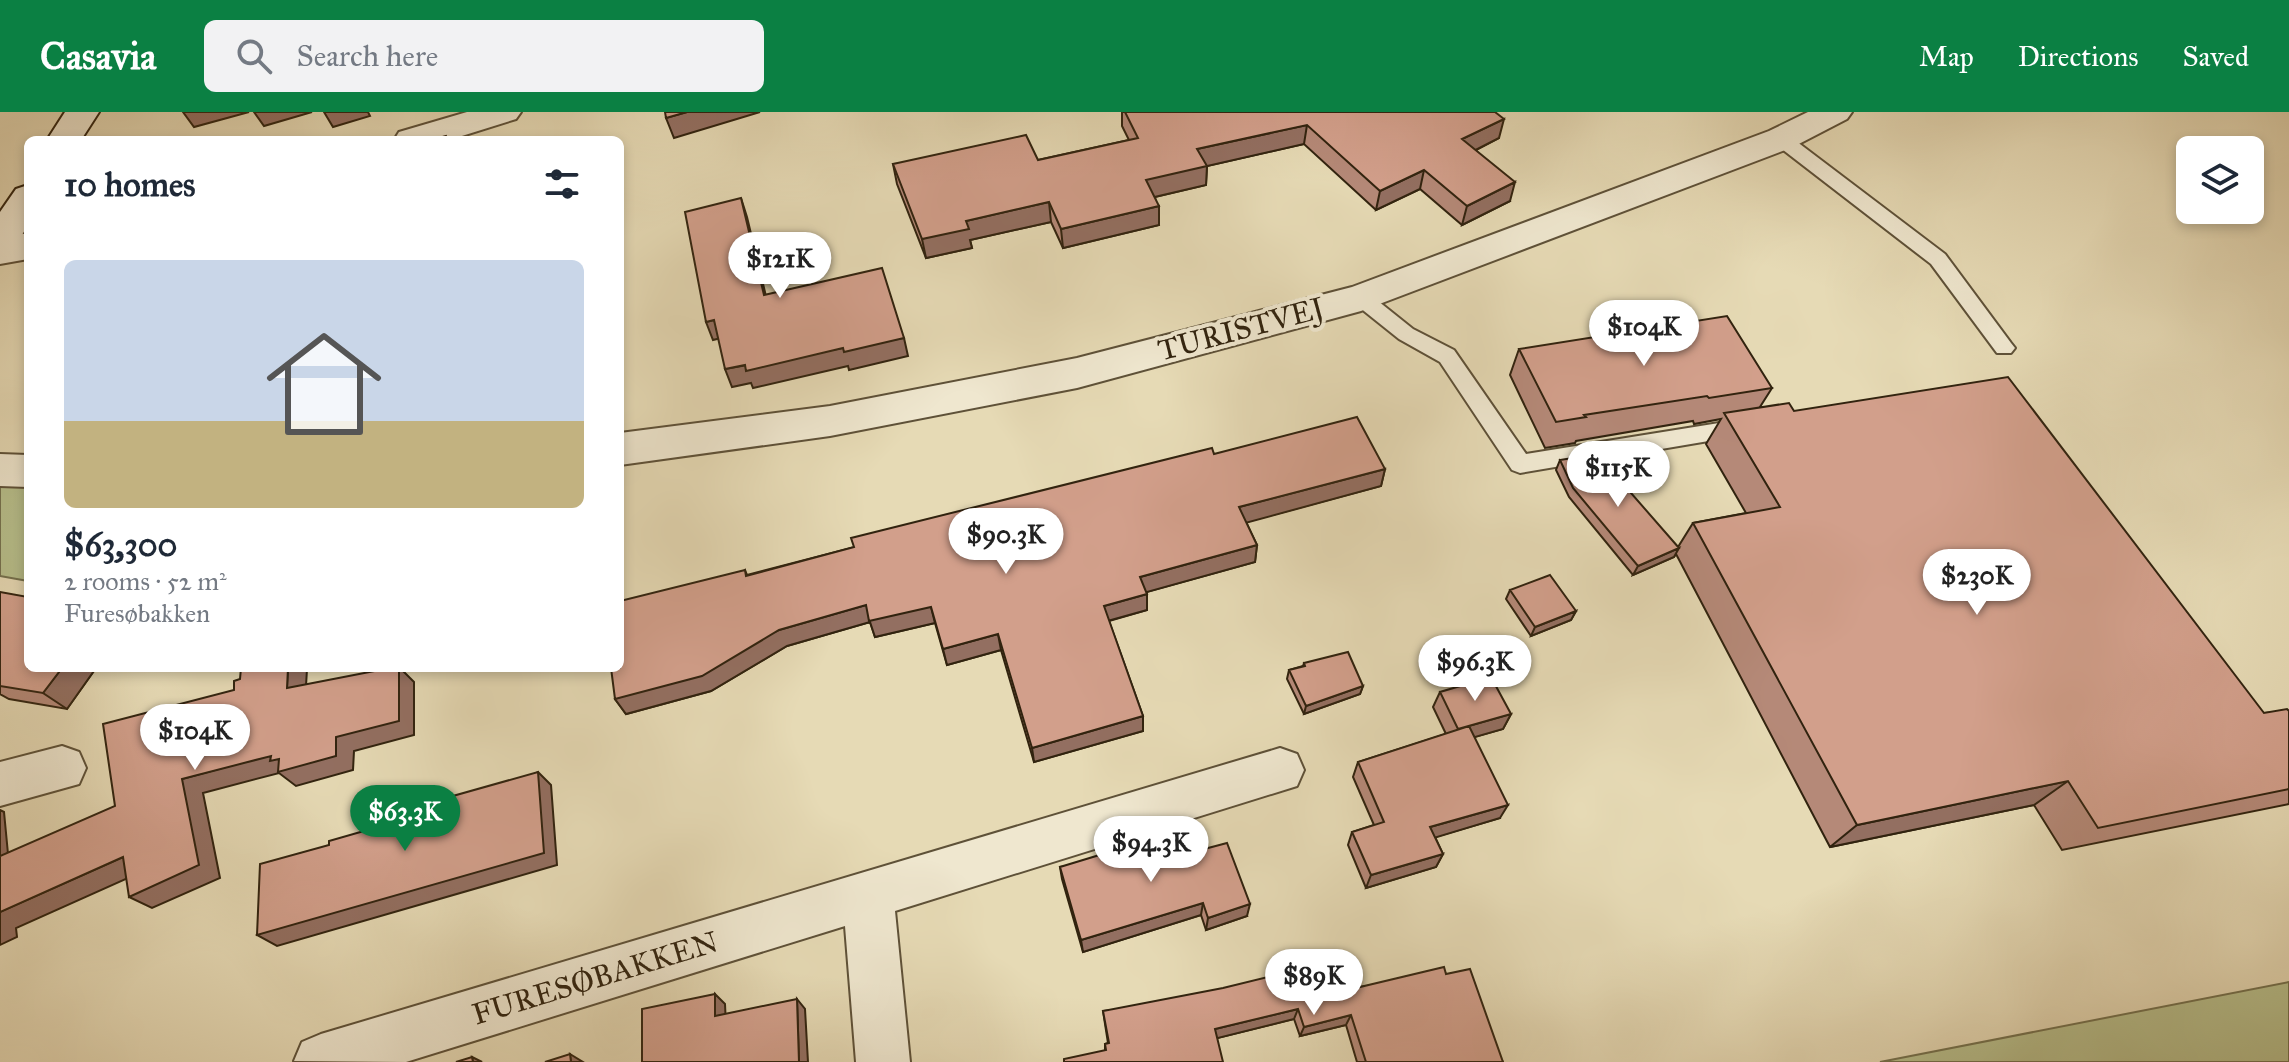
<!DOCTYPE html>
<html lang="en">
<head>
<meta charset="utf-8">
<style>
	body { margin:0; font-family:"IM FELL Great Primer",serif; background:#f2f2f3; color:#1f2937; height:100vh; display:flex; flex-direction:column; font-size:30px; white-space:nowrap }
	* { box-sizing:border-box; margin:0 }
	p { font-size:26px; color:#747a83 }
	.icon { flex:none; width:44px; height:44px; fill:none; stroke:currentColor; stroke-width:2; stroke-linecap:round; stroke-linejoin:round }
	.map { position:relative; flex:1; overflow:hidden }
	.sheet { position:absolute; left:24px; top:24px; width:600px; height:536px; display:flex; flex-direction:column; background:#fff; border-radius:12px; box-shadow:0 4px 12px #0003 }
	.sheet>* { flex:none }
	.controls { position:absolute; left:2176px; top:24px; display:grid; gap:16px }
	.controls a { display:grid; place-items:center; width:88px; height:88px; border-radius:12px; background:#fff; box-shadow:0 4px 12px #0003; font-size:40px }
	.price { position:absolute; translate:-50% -68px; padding:0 18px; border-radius:28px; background:#fff; color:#222; font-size:26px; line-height:52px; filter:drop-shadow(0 2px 4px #0008) }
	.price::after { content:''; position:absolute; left:50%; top:48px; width:24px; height:18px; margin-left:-12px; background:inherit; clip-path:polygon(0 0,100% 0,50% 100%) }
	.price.selected { background:#0b8043; color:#fff }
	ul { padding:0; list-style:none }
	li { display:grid; align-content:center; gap:16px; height:424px; padding:0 40px }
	li span { display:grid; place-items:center; height:248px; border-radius:12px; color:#555 }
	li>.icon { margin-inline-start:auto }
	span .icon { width:144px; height:144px; fill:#fffc; stroke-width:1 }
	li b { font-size:34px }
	h2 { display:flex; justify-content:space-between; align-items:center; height:96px; padding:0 40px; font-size:34px }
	header { display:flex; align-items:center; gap:48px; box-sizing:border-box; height:112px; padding:0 40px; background:#0b8043; color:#fff }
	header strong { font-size:38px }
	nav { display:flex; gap:44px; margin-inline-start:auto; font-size:28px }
	.search { width:560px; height:72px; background:#f2f2f3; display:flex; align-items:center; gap:20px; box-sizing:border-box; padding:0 28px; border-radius:12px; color:#747a83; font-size:30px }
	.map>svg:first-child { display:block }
</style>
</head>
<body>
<header>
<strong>Casavia</strong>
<div class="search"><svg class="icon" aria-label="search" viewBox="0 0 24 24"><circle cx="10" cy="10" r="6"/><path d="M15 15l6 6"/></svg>Search here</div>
<nav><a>Map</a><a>Directions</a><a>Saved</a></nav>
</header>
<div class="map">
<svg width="2289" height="950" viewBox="0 0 2289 950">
	<rect width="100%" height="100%" fill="#e6dab5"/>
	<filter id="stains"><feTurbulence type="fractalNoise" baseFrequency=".0025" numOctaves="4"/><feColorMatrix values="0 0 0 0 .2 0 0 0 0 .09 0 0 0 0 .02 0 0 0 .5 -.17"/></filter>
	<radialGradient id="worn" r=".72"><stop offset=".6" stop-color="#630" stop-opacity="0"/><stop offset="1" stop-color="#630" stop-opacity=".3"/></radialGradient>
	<path fill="#b7bf8c" stroke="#74714e" stroke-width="2" d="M0 370 28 371V469L0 464Z
		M2289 870V950H1880Z"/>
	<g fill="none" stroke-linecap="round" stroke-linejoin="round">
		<defs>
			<path id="lane" d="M1781 21 1788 23 1945 142 2011 231 2015 236 2011 241H1997L1931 152 1774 31 1772 27 1774 23Z
				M1361 179 1368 181 1413 217 1454 238 1526 342 1744 307 1752 309 1755 315 1752 321 1744 323 1520 361 1512 358 1440 250 1399 227 1354 191 1351 186 1354 181Z"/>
			<path id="street" d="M467 0H521L516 7 449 28H394L399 20Z
				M1808 0H1852L1847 7 1793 35 1361 199 1077 276 830 324 620 353V321L830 294 1077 246 1352 175 1769 19Z
				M28 121V147L0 152V126Z
				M0 342 28 343V375L0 374Z
				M62 634 79 640 86 656 79 672 0 694V650Z
				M1280 636 1297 642 1304 658 1297 674 895 799 910 950H856L845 814 406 950 294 949 302 930 321 922Z"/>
			<path id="secondary" d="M65 0H99L81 28H47Z
				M28 73V113L13 138 0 142V100L16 77Z"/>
		</defs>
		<use href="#lane" stroke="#5e5138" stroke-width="4"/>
		<use href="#street" stroke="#5e5138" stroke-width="4"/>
		<use href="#secondary" stroke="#31230f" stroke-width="4"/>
		<use href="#lane" fill="#efe7cf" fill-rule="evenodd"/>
		<use href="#street" fill="#efe7cf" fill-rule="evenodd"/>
		<use href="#secondary" fill="#efe7cf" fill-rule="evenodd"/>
	</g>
	<path fill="#b58978" stroke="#31230f" stroke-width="2" d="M1122 0H1495L1499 26 1476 38 1510 89 1462 113 1420 77 1376 98 1304 32 1207 54 1206 73 1155 85 1159 113 1063 136 1051 110 970 128 972 136 926 146 897 72 893 52 1038 48 1129 28 1122 14Z
		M1519 237 1772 276 1760 295 1794 299 2264 601 2289 599V692L2062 738 2034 693 1830 735 1676 442 1674 445 1633 463 1569 385 1556 358 1560 348 1678 435 1693 411 1746 401 1706 332 1721 307 1694 312 1693 309 1576 329 1575 331 1545 336 1510 263Z
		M1214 342 1385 357 1381 374 1246 410 1257 433 1255 450 1146 480 1147 498 1109 509 1143 604V619L1034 650 1001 538 947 553 935 511 875 525 870 510 787 534 711 579 626 602 615 587 745 458 747 463Z
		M1510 478 1576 499 1571 508 1531 524 1506 487Z
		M0 480 28 556H96L67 597 9 587 0 582Z
		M1304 551 1363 574 1360 582 1304 602 1287 567 1289 558 1303 554Z
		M1440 580 1511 602 1503 617 1474 625 1500 706 1435 725 1443 742 1436 755 1366 776 1348 733 1352 720 1374 713 1353 665 1358 650 1446 622 1433 595Z
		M1193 740 1247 804 1206 818 1201 803 1083 840 1062 767 1060 755Z
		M1446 862 1503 950H1357L1346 913 1300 924 1294 907 1217 926 1105 938V932L1108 931 1103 899 1360 875Z"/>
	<path fill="#936f61" stroke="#31230f" stroke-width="2" d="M183 0H249L194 15Z
		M254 0H312L264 14Z
		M324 0H368L370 4 333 15Z
		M687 0H760L674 26 666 6Z
		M1504 7 1499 26 1458 47 1462 27Z
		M1307 13 1304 32 1207 54 1206 73 1146 87V68L1197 37Z
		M1424 58 1420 77 1376 98 1380 79Z
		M1515 70 1510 89 1462 113 1467 94Z
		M741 86 747 105 770 201 764 183Z
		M1049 90 1051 110 970 128 972 136 926 146 922 127 966 109Z
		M1159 94V113L1063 136 1061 117Z
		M714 208 721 226 713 228 706 210Z
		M904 226 908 244 849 258 848 254 753 276 751 271 732 275 725 257 843 236Z
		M1385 357 1381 374 1238 413 1239 395Z
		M1257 433 1255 450 1140 482V465Z
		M1679 436 1674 445 1633 463 1638 454Z
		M1147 482V498L1104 510V494Z
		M866 493 931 495 935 511 875 525 870 510 787 534 711 579 626 602 615 587 779 518Z
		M1576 499 1571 508 1531 524 1535 515Z
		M998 522 1001 538 947 553 943 537Z
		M62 556H96L67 597 43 581Z
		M288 556H305L307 557 305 591 287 576Z
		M399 556H400L414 570V623L354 639 353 658 296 674 279 661 203 681 220 766 152 796 129 785 182 667 336 625Z
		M1363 574 1360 582 1304 602 1306 594Z
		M1511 602 1503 617 1451 632 1458 617Z
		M1143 604V619L1034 650 1032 636Z
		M538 660 551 673 557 753 277 834 257 823Z
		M2068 669 2034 693 1830 735 1857 713Z
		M1508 693 1500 706 1424 729 1430 715Z
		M0 698 4 700 10 763 0 758Z
		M1443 742 1436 755 1366 776 1371 763Z
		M123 745 146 758 16 816 17 825 0 833V800Z
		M1203 791 1201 803 1083 840 1081 828Z
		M1250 792 1247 804 1206 818 1208 806Z
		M715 882 725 892 726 914 715 904Z
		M797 887 805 897 808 950H799Z
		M1298 897 1294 907 1214 927 1215 917Z
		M1351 903 1346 913 1300 924 1304 915Z
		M570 942 583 950H571Z
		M472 945 482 950H473Z"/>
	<path fill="#d29f8b" stroke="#31230f" stroke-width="2" d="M665 0H687L666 6Z
		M1125 0H1495L1504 7 1462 27 1515 70 1467 94 1424 58 1380 79 1307 13 1197 37 1207 54 1146 68 1159 94 1061 117 1049 90 966 109 969 117 922 127 893 52 1026 23 1038 48 1138 26Z
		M446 24 448 28H432Z
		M741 86 764 183 882 156 904 226 844 240 843 236 746 259 745 253 725 257 714 208 706 210 685 100Z
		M1727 204 1772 276 1709 286 1707 284 1584 303 1586 305 1556 310 1519 237Z
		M2008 265 2264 601 2287 597 2289 599V677L2098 716 2068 669 1857 713 1693 411 1780 395 1724 301 1789 291 1794 299Z
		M1357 305 1385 357 1239 395 1257 433 1140 465 1147 482 1104 494 1143 604 1032 636 998 522 943 537 931 495 869 509 866 493 779 518 702 564 615 587 611 556H620V489L745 458 746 464 854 435 851 426 1212 336 1214 342Z
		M1597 342 1679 436 1638 454 1573 376 1560 348Z
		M1550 463 1576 499 1535 515 1510 478Z
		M0 480 28 485V556H62L43 581 0 574Z
		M1348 540 1363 574 1306 594 1289 558 1305 554 1304 551Z
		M241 556H288L287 576 390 556H399V609L336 625V644L278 660 279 647 270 649 271 644 182 667 199 753 129 785 123 745 0 800V744L115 694 103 612 234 578V569L240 567Z
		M1491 565 1511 602 1458 617 1440 580Z
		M1469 614 1508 693 1430 715 1443 742 1371 763 1352 720 1384 710 1358 650Z
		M538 660 544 741 257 823 260 752 329 733V729L364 719V709Z
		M1185 717 1193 740 1227 731 1250 792 1208 806 1203 791 1081 828 1060 755Z
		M1350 845 1360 875 1444 855 1446 862 1470 857 1503 950H1366L1351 903 1304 915 1298 897 1215 917 1223 950H1064V947L1106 938 1105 932 1109 931 1103 899 1223 876Z
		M715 882V904L797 887 799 950H642V897Z
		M570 942 571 950H545Z
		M472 945 473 950H456Z"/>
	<g text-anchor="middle" stroke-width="8" stroke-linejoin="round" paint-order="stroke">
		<g font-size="30" fill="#31230f" stroke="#efe7cf">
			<text transform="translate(1241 217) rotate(-15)" y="10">TURISTVEJ</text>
			<text transform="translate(595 866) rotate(-17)" y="10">FURESØBAKKEN</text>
		</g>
	</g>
	<rect width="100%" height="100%" filter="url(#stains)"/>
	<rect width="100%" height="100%" fill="url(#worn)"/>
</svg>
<div class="controls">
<a><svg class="icon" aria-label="layers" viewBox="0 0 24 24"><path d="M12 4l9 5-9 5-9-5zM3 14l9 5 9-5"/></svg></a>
</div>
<b class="price" style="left:780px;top:188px">$121K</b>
<b class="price" style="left:1644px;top:256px">$104K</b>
<b class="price" style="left:1618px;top:397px">$115K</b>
<b class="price" style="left:1006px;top:464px">$90.3K</b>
<b class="price" style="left:1977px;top:505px">$230K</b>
<b class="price" style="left:1475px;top:591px">$96.3K</b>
<b class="price" style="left:195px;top:660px">$104K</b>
<b class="price selected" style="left:405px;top:741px">$63.3K</b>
<b class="price" style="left:1151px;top:772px">$94.3K</b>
<b class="price" style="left:1314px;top:905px">$89K</b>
<section class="sheet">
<h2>10 homes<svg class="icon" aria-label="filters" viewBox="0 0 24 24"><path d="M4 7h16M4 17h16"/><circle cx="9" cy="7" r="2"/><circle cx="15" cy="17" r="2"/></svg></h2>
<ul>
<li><span style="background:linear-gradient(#c9d6e8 65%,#c2b280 0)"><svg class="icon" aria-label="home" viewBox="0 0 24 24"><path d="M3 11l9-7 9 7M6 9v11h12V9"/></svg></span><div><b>$63,300</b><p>2 rooms · 52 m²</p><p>Furesøbakken</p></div></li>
</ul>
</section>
</div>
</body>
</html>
